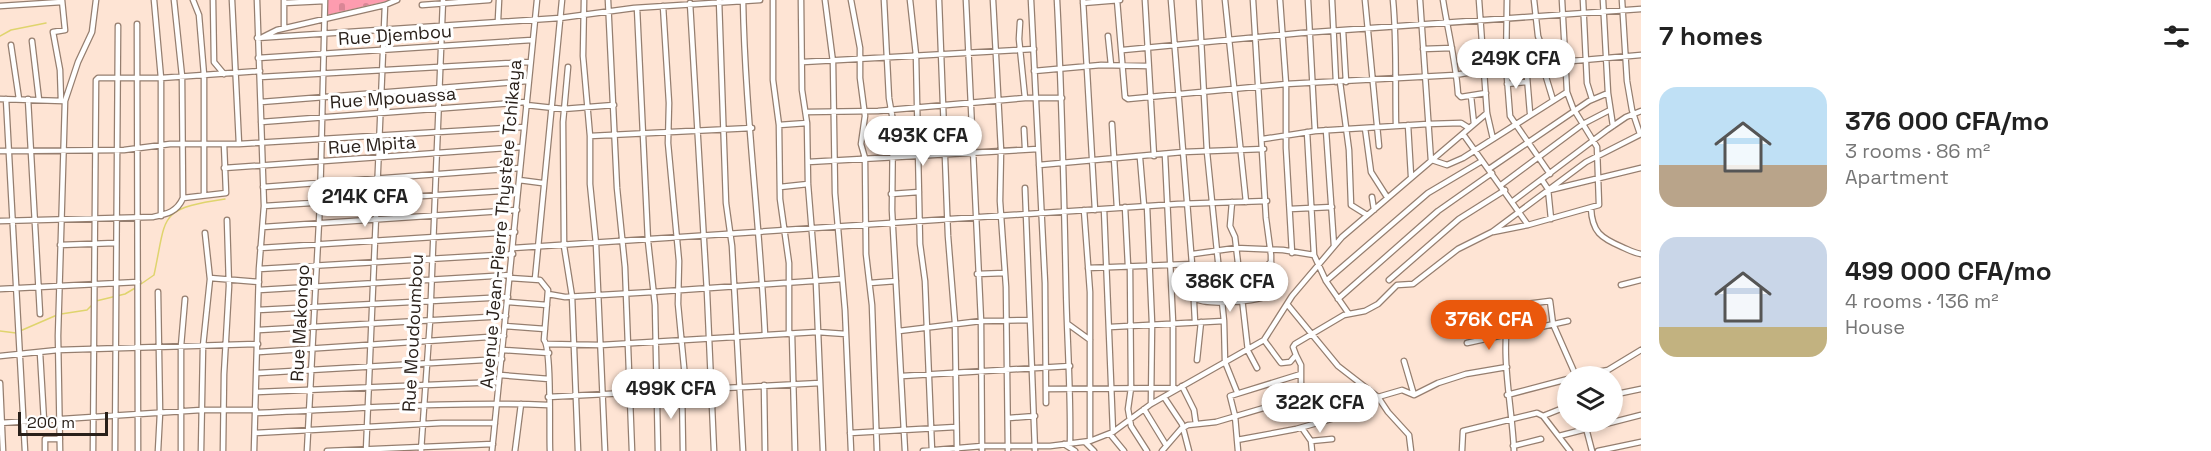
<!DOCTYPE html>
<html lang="en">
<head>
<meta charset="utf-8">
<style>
	body { margin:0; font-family:"Space Grotesk",sans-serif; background:#f2f2f2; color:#222; height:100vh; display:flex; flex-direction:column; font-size:22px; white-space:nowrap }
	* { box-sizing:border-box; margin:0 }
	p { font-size:20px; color:#767676 }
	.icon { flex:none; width:33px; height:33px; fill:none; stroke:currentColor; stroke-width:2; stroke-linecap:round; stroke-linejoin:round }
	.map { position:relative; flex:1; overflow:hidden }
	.details { display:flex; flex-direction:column; background:#fff; width:570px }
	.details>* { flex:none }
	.buttons { position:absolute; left:1557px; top:366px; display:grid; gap:12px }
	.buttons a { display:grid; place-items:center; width:66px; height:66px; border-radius:50%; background:#fff; box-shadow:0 3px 9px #0003; font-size:30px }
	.scale { position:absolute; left:18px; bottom:15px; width:90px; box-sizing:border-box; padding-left:6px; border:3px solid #29201a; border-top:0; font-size:16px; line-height:21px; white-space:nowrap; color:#29201a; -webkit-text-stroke:4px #fff; paint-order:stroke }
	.price { position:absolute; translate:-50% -51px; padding:0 14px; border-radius:21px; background:#fff; color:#222; font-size:20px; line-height:39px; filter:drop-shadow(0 2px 3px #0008) }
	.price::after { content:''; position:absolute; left:50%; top:36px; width:18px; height:14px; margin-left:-9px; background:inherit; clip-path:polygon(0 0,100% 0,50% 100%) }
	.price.on { background:#ea580c; color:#fff }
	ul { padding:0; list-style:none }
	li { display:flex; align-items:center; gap:18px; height:150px; padding:0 18px }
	li span { display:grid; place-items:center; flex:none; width:168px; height:120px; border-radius:18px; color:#555 }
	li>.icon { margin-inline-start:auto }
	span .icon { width:72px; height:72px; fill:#fffc; stroke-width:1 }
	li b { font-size:26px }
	h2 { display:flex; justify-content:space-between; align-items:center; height:72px; padding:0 18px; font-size:26px }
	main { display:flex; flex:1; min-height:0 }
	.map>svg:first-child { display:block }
</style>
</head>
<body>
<main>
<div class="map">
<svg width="1641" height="451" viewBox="0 0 1641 451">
	<defs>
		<pattern id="cemetery-stones" width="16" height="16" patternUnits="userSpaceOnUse" patternTransform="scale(1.5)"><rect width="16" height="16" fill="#fd9caf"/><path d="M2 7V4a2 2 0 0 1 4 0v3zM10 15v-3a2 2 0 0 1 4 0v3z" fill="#d98696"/></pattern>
	</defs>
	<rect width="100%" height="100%" fill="#fee4d4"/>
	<path fill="url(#cemetery-stones)" d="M326 0H391L327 15Z"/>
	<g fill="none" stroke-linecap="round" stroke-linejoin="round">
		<path stroke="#dfd46d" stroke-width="1.5" d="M0 36 11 30 46 23
			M141 284 154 275C167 215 157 209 225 199
			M96 301 125 294 137 287
			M61 314 87 310 93 304
			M0 331 16 333
			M20 331 57 315"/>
		<defs>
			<path id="minor" d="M154 0 161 78V216
				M193 0 199 15 204 75V195
				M213 0 214 62 224 74
				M232 0 239 144
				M284 0V28
				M584 0 583 56 590 136V184L596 244 605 451
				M608 0 617 188 625 267 632 451
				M719 0 726 203 732 246 743 451
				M743 0C745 112 760 223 765 335
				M773 0V80L779 125 780 199 789 263V334
				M801 0 802 90 807 123 808 184 816 283 823 451
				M825 0 833 62 835 193 845 310 851 451
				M851 0 860 48V78L865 116 861 144 865 158 866 254 872 305 877 451
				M884 0 889 98 893 121 892 210 905 451
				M910 0 916 55 920 244 925 281 932 451
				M939 0 948 236 955 323 957 450
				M966 0 981 321 982 451
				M993 0 1001 150 1000 201 1006 287 1008 451
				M1031 0 1045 283 1046 403
				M1057 0C1062 96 1064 192 1066 288 1067 340 1071 391 1070 443
				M1083 0 1095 210
				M1117 0 1125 97 1128 99 1286 84 1455 75 1485 70
				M1145 0 1154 156
				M1199 0 1207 152 1224 321 1225 362 1237 392
				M1225 0 1246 202
				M1280 0 1286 84V148L1292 253
				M1308 0 1315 131
				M1332 0 1336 82
				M1365 0 1379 146
				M1393 0C1397 42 1395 84 1396 126
				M1420 0 1431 161
				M1443 0C1448 32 1456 62 1458 94L1461 97 1486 93
				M1479 0 1487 113 1493 139
				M1507 0 1506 65 1510 116 1550 174
				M1534 0 1538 36 1544 53 1546 77 1553 100
				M1583 0 1587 83 1592 99
				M1603 0 1608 93 1613 126
				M1622 0 1627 81 1632 110 1640 134
				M284 3 325 1
				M690 3 707 292 714 451
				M1083 3 1120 0
				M422 5 489 0
				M0 6 62 2
				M663 6 669 103 668 143 679 261 678 304 686 388
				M637 8 648 241 655 305 658 451
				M498 20 499 0
				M1020 22 1019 39 1025 98
				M137 24 138 451
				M1343 31 1346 82
				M1108 36 1111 65
				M263 37 277 30 385 5 397 0
				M257 38 560 18 634 8 760 0
				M32 41 39 100
				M11 45 19 99
				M1423 49 1452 48
				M1123 50 1301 33 1641 9
				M258 58 532 40
				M803 62 1034 49
				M1485 65H1526L1641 55
				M1526 65 1530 113
				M568 67 563 122 564 246 572 296 578 451
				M1034 71 1101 65 1148 66
				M260 77 529 62
				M1340 82 1349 150 1351 205 1367 215
				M1507 84 1526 82
				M1471 96 1474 124
				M0 99 63 101
				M6 99 25 451
				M28 99 40 314
				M61 101 60 70 53 32 65 30 62 0
				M261 102 528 81
				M526 105 563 109 614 105
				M806 112 878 111 1025 98H1062
				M261 122 526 102
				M1112 124 1117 208
				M779 125 807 123
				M1408 125 1411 176
				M1365 128 1371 172 1387 197
				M1024 129 1025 148
				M1326 130 1334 246
				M1307 132 1314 255
				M1463 134 1528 225 1493 232
				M590 136 752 128
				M1263 139 1315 131 1428 124 1461 123 1469 128
				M0 151 124 150 170 144H239L524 127
				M1165 155 1173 322V388
				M1140 158 1144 206
				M1432 160 1447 165 1463 158 1567 92
				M808 162 1038 149
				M1039 165 1183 152 1264 149
				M224 168 522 147
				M1489 169 1589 101 1608 93
				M519 180 542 183
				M1542 180 1548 189 1551 219
				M1501 185 1583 124 1610 110
				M263 187 520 168
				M780 187 808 184
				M1025 188 1035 451
				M1550 190 1641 168
				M891 194 919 192
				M1372 197 1374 210
				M183 198 226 193 224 144
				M1513 201 1607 130 1626 117 1641 111
				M1232 202 1230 226 1235 237 1248 351 1257 368
				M264 206 518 190
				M1147 206 1152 323 1151 404
				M1125 207 1128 266
				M1591 208C1592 232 1601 238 1622 247 1629 250 1634 253 1641 254
				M1104 209 1113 432
				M1290 209 1332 207
				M1084 210 1090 292V441
				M0 221 153 217C167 214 177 212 183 198L182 76 174 0
				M1528 225 1599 205 1597 147 1573 108 1567 92 1562 0
				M263 227 517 210
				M60 245 115 243
				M260 248 515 232
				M513 248 1178 204 1267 201
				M1193 254 1236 248 1283 250 1314 255 1326 281 1349 314
				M1192 264 1195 322
				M1130 266 1131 388 1128 409 1131 426 1147 451
				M1088 268 1192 264 1171 0
				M259 269 513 254
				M1238 271 1262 270 1271 262
				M977 274 1005 273
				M210 278 259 282
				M510 278 540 280 548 290 544 340C552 349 549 432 550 451
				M535 279 562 0
				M1389 280 1459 219 1505 190
				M1326 281 1428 193 1482 161
				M870 283 896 281
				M1621 285 1641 280
				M0 289 138 282
				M259 290 510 275
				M158 292 160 413 158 451
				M548 294 565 297 653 292 842 279
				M1194 298C1205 306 1259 302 1271 294V255L1266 218 1253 0
				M1338 299 1438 211 1492 173
				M508 302 547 305
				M1287 304 1338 366 1378 397 1388 412 1409 435 1411 451
				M258 310 508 297
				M1068 324 1090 340
				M505 326 545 329
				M1110 327 1224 321
				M259 330 506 316
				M899 331 981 321 1030 320
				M792 334 795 451
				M1264 340 1281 363 1290 362 1296 355 1293 347 1295 344 1344 315 1365 311 1378 304 1397 285 1413 284 1458 249 1492 232 1586 162 1641 134
				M1467 343 1568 321
				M548 344 601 345 817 332 846 334
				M503 350 549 353
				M259 352 504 336
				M40 353 44 421
				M1296 355 1301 365V374
				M0 356 58 350 258 344
				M1197 360 1201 322
				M1404 361 1414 395
				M258 373 502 359
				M500 375 549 379
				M902 376 1070 366
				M1576 376 1608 370 1641 350
				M0 383 3 451
				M764 385 765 451
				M1182 386 1194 410 1196 424
				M682 389 683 451
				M1046 389 1175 388
				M257 392 499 382
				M1507 395 1568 379
				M1612 395 1641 389
				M548 397 820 383
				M1164 397 1182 424 1189 451
				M1378 397 1402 390 1414 395 1438 383 1466 374 1507 367
				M1144 409 1166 445
				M256 413C353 409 450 401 548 405
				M1543 416 1568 406
				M1009 418 1035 416
				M0 423 201 410H256
				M1302 428 1311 441 1312 451
				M1586 428 1592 451
				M255 433 441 423H495
				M850 433 956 427
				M1110 434 1124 451
				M1559 436 1641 415
				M1237 440 1296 429 1349 414
				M1311 441 1332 439
				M1085 442 1094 451
				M1064 444 1075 451
				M1513 446 1541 439
				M45 451V439H60
				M60 451 58 336 65 101 78 62 92 32 96 0
				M93 451 96 80 98 78H161L260 71
				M115 451 118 26
				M181 451V346L185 299
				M201 451 203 346 210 279 205 233
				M223 451 224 374 229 286 227 220
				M254 451 259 269 264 206 257 0
				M307 451 320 203 325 0
				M327 451 493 444
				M366 451 385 5
				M421 451 430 321 443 0
				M492 451 537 0
				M515 451 521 404
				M923 451 982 446H1050L1090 441 1113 432 1151 404 1264 340 1292 296 1342 237 1487 113
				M1162 451 1181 429 1188 425 1216 422 1301 397V374L1230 396 1235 416 1238 451
				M1462 451 1463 431 1537 413 1543 416 1570 451
				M1514 451C1512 404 1500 357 1509 310L1518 305 1550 301 1553 324 1576 376
				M1598 451 1641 442"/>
		</defs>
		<use href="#minor" stroke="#957e6f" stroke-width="7"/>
		<use href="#minor" stroke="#fff" stroke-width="4.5"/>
	</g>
	<g text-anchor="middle" stroke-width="6" stroke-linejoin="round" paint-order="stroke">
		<g font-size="18" fill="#29201a" stroke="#fff">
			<text transform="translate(395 35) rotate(-4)" y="6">Rue Djembou</text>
			<text transform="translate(393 98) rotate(-4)" y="6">Rue Mpouassa</text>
			<text transform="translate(372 145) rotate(-4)" y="6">Rue Mpita</text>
			<text transform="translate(501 224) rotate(-85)" y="6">Avenue Jean-Pierre Thystère Tchikaya</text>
			<text transform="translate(300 323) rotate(-87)" y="6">Rue Makongo</text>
			<text transform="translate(413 333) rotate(-87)" y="6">Rue Moudoumbou</text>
		</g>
	</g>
</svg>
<div class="buttons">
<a><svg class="icon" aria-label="layers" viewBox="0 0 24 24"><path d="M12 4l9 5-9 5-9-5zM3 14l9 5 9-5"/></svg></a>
</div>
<div class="scale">200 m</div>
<b class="price" style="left:1516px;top:90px">249K CFA</b>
<b class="price" style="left:923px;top:167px">493K CFA</b>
<b class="price" style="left:365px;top:228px">214K CFA</b>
<b class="price" style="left:1230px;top:313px">386K CFA</b>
<b class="price on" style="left:1489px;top:351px">376K CFA</b>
<b class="price" style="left:671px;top:420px">499K CFA</b>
<b class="price" style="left:1320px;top:434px">322K CFA</b>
</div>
<section class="details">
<h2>7 homes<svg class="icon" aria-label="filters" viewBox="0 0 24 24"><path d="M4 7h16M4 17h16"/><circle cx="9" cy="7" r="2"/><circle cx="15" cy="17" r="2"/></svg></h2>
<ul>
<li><span style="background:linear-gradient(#bfe0f5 65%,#b9a48a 0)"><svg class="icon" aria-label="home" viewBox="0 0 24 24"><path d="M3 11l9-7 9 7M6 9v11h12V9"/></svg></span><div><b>376 000 CFA/mo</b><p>3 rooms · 86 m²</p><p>Apartment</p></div></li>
<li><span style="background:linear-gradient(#c9d6e8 75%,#c2b280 0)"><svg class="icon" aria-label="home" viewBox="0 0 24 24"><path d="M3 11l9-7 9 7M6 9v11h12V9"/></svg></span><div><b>499 000 CFA/mo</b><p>4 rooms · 136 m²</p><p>House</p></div></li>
</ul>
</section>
</main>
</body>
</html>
